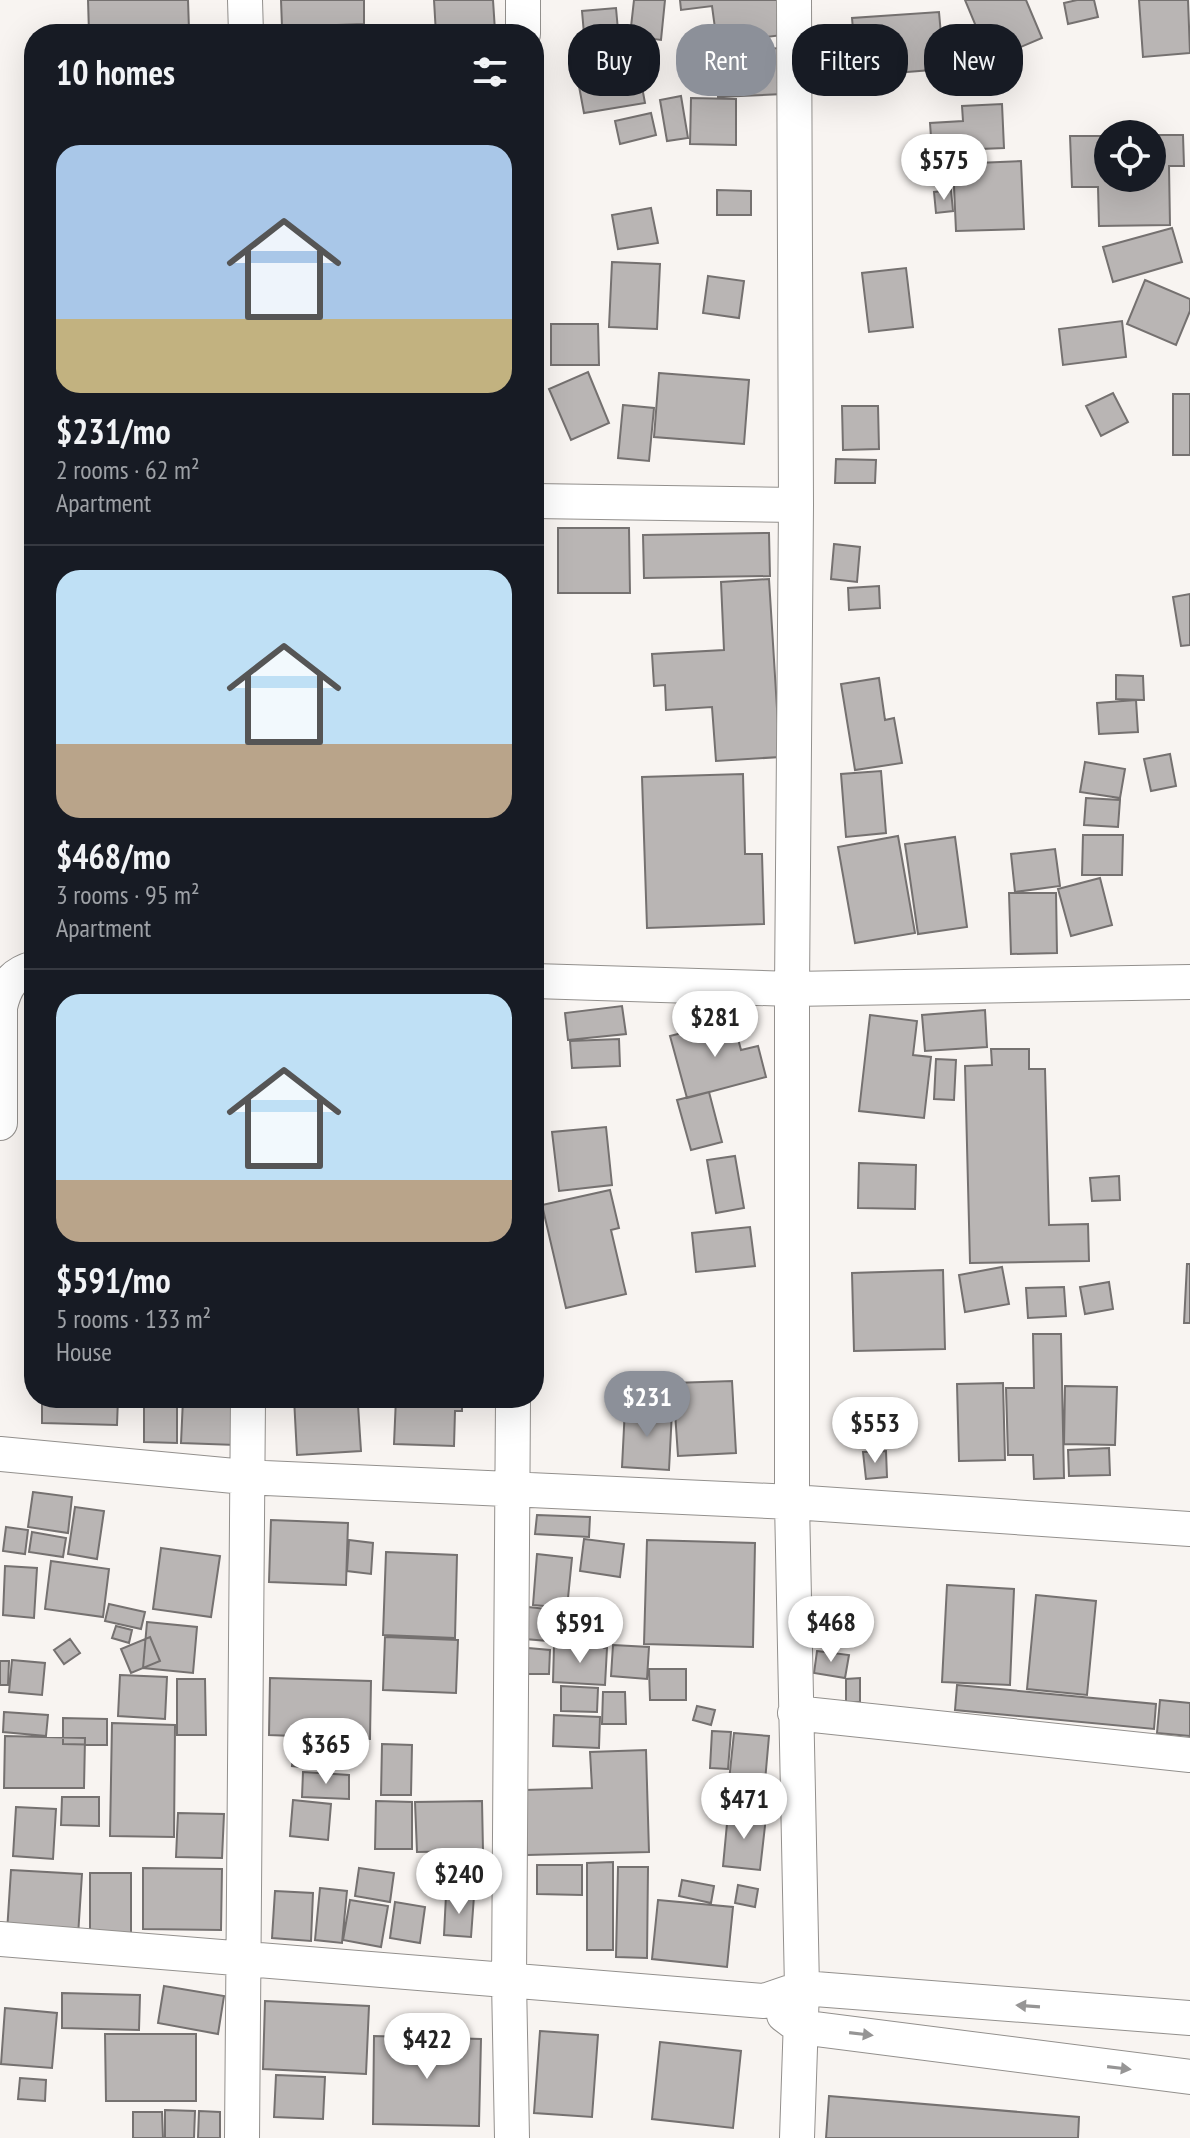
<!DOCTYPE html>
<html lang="en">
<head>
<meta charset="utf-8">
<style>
	body { margin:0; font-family:"PT Sans Narrow",sans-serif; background:#20242c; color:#f1f3f6; height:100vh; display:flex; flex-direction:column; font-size:30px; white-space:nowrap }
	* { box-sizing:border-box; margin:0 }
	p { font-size:26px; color:#9ea1a6 }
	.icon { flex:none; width:44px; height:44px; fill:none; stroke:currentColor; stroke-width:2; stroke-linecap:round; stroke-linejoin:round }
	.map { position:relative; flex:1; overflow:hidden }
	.drawer { position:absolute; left:24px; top:24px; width:520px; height:1384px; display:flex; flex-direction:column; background:#171b24; border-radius:32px; box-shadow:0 8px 32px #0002 }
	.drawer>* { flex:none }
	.hud { position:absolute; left:568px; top:24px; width:502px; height:72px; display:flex; gap:16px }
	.buttons { position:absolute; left:1094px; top:120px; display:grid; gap:16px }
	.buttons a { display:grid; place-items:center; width:72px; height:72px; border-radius:50%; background:#171b24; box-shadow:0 8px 32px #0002; font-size:40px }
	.price { position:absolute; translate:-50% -68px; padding:0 18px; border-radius:28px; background:#fff; color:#222; font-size:26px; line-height:52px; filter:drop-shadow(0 2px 4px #0008) }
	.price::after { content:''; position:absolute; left:50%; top:48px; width:24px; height:18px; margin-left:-12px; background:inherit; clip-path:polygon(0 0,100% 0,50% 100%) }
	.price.current { background:#8c9099; color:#fff }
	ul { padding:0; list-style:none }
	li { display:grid; align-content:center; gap:16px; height:424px; padding:0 32px }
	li+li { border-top:2px solid #363941 }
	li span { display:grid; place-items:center; height:248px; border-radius:24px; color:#555 }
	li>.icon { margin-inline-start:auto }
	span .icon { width:144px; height:144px; fill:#fffc; stroke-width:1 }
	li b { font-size:34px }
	h2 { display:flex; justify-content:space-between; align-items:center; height:96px; padding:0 32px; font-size:34px }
	.tag { padding:0 28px; border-radius:32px; background:#171b24; box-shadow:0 8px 32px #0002; font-size:28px; line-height:72px }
	.tag.current { background:#8c9099; color:#fff }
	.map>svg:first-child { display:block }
</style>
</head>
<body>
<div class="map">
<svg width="1190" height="2138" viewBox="0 0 1190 2138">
	<rect width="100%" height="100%" fill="#f8f4f1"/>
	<path fill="#b9b5b4" stroke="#757170" stroke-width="2" d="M88 0H188L189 30 89 33Z
		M281 0H364V24L282 27Z
		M434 0H493L495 31 436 34Z
		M634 0H665L661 40 630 36Z
		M680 0H779L783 35 717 43 712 6 681 10Z
		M965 0H1026L1042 38 990 60Z
		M1077 0H1094L1098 17 1068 24 1064 3Z
		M1139 0H1188L1190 53 1143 57Z
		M616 8 618 30 584 34 582 11Z
		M939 12 944 69 857 76 852 18Z
		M782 48 783 94 718 97 716 51Z
		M637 60 645 103 584 113 576 70Z
		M681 96 688 138 667 141 660 100Z
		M691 98 736 99V145L690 144Z
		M1002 104 1004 148 932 151 930 123 963 121 962 106Z
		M651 113 656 135 620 144 615 121Z
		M1152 135H1183L1184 166H1169L1170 225 1099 226 1098 187H1072L1070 136H1108V178H1152Z
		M1021 161 1024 229 956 231 953 164Z
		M717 190 751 191V215H717Z
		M951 190 953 211 936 213 934 192Z
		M651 208 658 243 618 249 612 215Z
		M1172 228 1182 262 1113 282 1103 247Z
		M612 262 660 264 657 329 609 327Z
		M906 268 913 327 869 332 862 273Z
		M708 276 744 281 739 318 703 313Z
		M1145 280 1190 299V311L1176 345 1127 324Z
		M1122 321 1126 357 1063 365 1059 329Z
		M551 324H598L599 365H551Z
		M588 372 609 423 571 440 549 389Z
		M659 373 749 380 744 444 654 437Z
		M1113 393 1128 422 1101 436 1086 406Z
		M1173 394H1190V455H1173Z
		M623 405 654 408 649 461 618 458Z
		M842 406H878L879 449 843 450Z
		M836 459 876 460 875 483H835Z
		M558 528H629L630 593H558Z
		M769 533 770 576 644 578 643 535Z
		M834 544 860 547 857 582 831 579Z
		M769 579 780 757 716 761 712 707 666 710 665 685 654 686 652 654 724 650 721 582Z
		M879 586 880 608 849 610 848 588Z
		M1190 594V645L1181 646 1173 597Z
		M1116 675 1143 676 1144 700 1116 699Z
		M879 678 885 720 894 718 902 763 855 770 841 684Z
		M1136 700 1138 732 1099 734 1097 703Z
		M1170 754 1176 786 1151 791 1144 759Z
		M1085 762 1125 769 1120 798 1080 792Z
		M881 771 886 833 846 837 841 774Z
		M743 774 745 854H762L764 924 647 928 642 777Z
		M1086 798 1120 800 1118 827 1084 825Z
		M1083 835H1123L1122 875H1082Z
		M898 836 915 933 855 943 838 847Z
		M955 837 967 927 918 934 905 844Z
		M1055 849 1060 886 1015 892 1011 854Z
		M1100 878 1112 925 1071 936 1058 889Z
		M1009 893H1056L1057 953 1011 954Z
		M34 996V1045H32L28 997Z
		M622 1006 626 1034 568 1040 565 1013Z
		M985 1010 987 1047 925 1051 922 1015Z
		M870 1015 917 1021 913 1055 931 1057 924 1118 859 1111Z
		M733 1020 741 1050 758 1046 766 1077 687 1098 670 1036Z
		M619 1039 620 1066 572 1068 570 1041Z
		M991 1049H1029V1069H1045L1049 1225 1088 1224 1089 1261 970 1263 965 1066 992 1065Z
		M936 1059 956 1060 954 1100 934 1099Z
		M709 1092 722 1142 691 1150 677 1100Z
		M606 1127 612 1185 559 1191 552 1132Z
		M735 1156 744 1208 716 1213 707 1160Z
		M859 1163 916 1165 915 1209 858 1208Z
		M28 1172H34V1223H29Z
		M1119 1176 1120 1200 1092 1201 1090 1178Z
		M610 1190 619 1228 611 1230 626 1294 566 1308 542 1205Z
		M750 1227 755 1266 696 1272 692 1233Z
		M1187 1264H1190V1323H1184Z
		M1002 1267 1009 1304 965 1312 959 1275Z
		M943 1270 945 1349 854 1351 852 1273Z
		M1109 1282 1113 1309 1085 1314 1080 1287Z
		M1064 1287 1066 1316 1028 1318 1026 1288Z
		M1033 1334H1061L1064 1478 1034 1479 1033 1455H1008L1006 1388H1034Z
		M732 1381 736 1453 678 1456 673 1383Z
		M1003 1383 1005 1460 959 1461 957 1384Z
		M1065 1386 1117 1387 1115 1445 1064 1444Z
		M42 1398H118L117 1425 42 1423Z
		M144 1398H177V1443L144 1442Z
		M294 1398H392V1404L358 1405 361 1451 297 1455Z
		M396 1398H462V1411H455L454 1446 394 1444Z
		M183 1399 238 1402 236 1445 181 1443Z
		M625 1408 672 1411 669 1470 622 1467Z
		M1109 1448 1110 1475 1069 1476 1068 1450Z
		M886 1451 887 1477 866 1479 863 1452Z
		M33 1492 72 1497 68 1533 28 1527Z
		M75 1507 104 1511 97 1559 68 1554Z
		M537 1515 590 1517 589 1537 535 1534Z
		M271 1520 348 1523 346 1585 269 1582Z
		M6 1527 28 1530 25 1554 3 1551Z
		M32 1532 66 1538 63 1557 29 1552Z
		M584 1539 624 1544 620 1577 580 1571Z
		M349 1540 373 1543 371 1574 347 1571Z
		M647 1540 755 1543 753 1647 644 1644Z
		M161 1548 220 1556 211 1617 153 1609Z
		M386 1552 457 1555 455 1638 383 1635Z
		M537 1554 572 1558 567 1608 533 1605Z
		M51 1561 109 1569 103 1617 45 1609Z
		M5 1566 37 1568 34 1618 3 1615Z
		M947 1585 1014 1589 1010 1685 942 1682Z
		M1036 1595 1096 1601 1087 1695 1027 1689Z
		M109 1604 145 1612 141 1629 105 1621Z
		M528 1607 574 1612 571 1643 525 1639Z
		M147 1622 197 1627 193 1673 143 1668Z
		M116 1626 132 1630 129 1643 112 1638Z
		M150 1637 160 1661 131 1673 121 1649Z
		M385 1637 458 1640 456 1693 383 1690Z
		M70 1639 80 1653 64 1664 54 1650Z
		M613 1645 649 1647 647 1679 611 1676Z
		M554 1646 607 1648 605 1685 553 1682Z
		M528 1648 550 1650 549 1674H526Z
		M817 1651 849 1655 845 1678 814 1673Z
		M12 1660 45 1663 42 1695 9 1692Z
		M0 1661H9L8 1685H0Z
		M649 1669H686V1700H650Z
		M120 1675 167 1677 165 1719 118 1716Z
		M270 1678 371 1681 370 1739 269 1735Z
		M860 1678V1702H846V1679Z
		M177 1679H205L206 1735H177Z
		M957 1685 1156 1704 1154 1729 955 1710Z
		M561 1686 598 1688 597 1712 561 1711Z
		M603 1692H625L626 1724H602Z
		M1160 1700 1190 1703V1736L1157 1733Z
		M697 1706 715 1710 711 1725 693 1720Z
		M4 1712 48 1715 46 1736 3 1732Z
		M554 1715 600 1717 599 1748 553 1746Z
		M63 1718 107 1719V1745L63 1744Z
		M112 1723 175 1725 174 1837 110 1836Z
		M712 1731 731 1732 728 1769 710 1768Z
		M734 1733 769 1736 763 1804 727 1800Z
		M5 1736 85 1738 84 1788H4Z
		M294 1739 336 1743 333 1770 292 1766Z
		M382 1744 412 1745 411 1795H381Z
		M646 1750 649 1852 527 1855 525 1790 592 1788 590 1752Z
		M303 1772 349 1775V1799L302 1797Z
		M62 1797H99V1826L61 1825Z
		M293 1800 331 1804 328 1840 290 1836Z
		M376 1801 412 1802V1849H375Z
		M482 1801 483 1851 417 1852 415 1802Z
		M16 1807 56 1809 53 1859 13 1856Z
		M178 1813 224 1814 222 1858 176 1857Z
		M728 1813 766 1817 760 1870 723 1866Z
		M424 1858 455 1859 454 1890 423 1889Z
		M457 1858 489 1860 488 1892 456 1890Z
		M613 1862V1950H587V1863Z
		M537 1865H582V1895L537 1894Z
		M618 1867H648L647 1958 616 1957Z
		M143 1868 222 1869 221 1930 143 1929Z
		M359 1868 394 1873 390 1902 355 1896Z
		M11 1870 82 1874 78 1936 7 1932Z
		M90 1873H131V1936H90Z
		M682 1880 714 1886 711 1903 679 1896Z
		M738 1885 758 1889 755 1907 735 1903Z
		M320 1888 347 1891 342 1943 315 1940Z
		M275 1891 313 1893 311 1941 272 1938Z
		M446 1895 474 1896 471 1937 444 1935Z
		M350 1900 388 1906 381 1947 343 1940Z
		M658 1900 733 1907 727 1967 652 1959Z
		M395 1902 425 1907 420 1943 390 1938Z
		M164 1986 224 1996 218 2034 158 2023Z
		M62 1993 140 1995 139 2030 62 2028Z
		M265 2001 369 2006 366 2074 263 2069Z
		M5 2008 57 2013 52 2068 1 2064Z
		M540 2031 598 2035 592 2117 534 2113Z
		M105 2034H196V2101H106Z
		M374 2036 481 2039 479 2126 373 2124Z
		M660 2042 741 2051 733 2128 652 2119Z
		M276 2075 325 2077 323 2119 274 2117Z
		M20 2078 46 2080 45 2101 18 2099Z
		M829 2096 1079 2117 1078 2138H826Z
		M165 2110 195 2111 194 2138H165Z
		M199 2111 220 2112V2138H198Z
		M133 2112H162L163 2138H133Z"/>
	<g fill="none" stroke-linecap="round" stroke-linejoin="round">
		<defs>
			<path id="minor" d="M245 0 246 34
				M794 0 796 505 792 989V1502L802 1988 797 2138
				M523 34V0
				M534 501 796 505
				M534 981 792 989 1190 982
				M0 1123V1007C5 986 12 974 34 968
				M0 1454 245 1477 792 1502 1190 1529
				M795 1713 1190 1755
				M0 1939 764 2001 802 1988 1190 2018
				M784 2015 800 2027 1190 2077
				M242 2138 248 1398
				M512 2138 509 1981 513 1398"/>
		</defs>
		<use href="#minor" stroke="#93908d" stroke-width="36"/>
		<use href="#minor" stroke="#fff" stroke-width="34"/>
	</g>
	<defs><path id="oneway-solid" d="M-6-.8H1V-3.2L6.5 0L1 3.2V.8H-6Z" transform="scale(2)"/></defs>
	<g fill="#969595">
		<use href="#oneway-solid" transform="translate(1028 2006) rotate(-176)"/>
		<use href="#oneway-solid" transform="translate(861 2034) rotate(7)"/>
		<use href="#oneway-solid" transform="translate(1119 2068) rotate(7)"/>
	</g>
</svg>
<div class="buttons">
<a><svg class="icon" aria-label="locate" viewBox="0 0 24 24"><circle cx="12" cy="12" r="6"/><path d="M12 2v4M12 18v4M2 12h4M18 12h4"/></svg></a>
</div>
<b class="price" style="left:944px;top:202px">$575</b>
<b class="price" style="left:715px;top:1059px">$281</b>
<b class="price current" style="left:647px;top:1439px">$231</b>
<b class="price" style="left:875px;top:1465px">$553</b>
<b class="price" style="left:831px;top:1664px">$468</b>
<b class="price" style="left:580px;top:1665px">$591</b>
<b class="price" style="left:326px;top:1786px">$365</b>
<b class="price" style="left:744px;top:1841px">$471</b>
<b class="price" style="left:459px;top:1916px">$240</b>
<b class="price" style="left:427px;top:2081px">$422</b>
<div class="hud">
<a class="tag">Buy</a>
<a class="tag current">Rent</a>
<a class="tag">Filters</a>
<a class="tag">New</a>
</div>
<section class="drawer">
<h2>10 homes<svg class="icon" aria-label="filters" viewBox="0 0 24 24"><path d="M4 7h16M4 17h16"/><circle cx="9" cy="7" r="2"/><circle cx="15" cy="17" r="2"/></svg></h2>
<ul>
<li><span style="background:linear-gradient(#a9c7e8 70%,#c2b280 0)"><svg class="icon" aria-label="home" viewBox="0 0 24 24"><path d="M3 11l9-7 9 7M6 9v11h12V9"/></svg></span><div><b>$231/mo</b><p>2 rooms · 62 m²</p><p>Apartment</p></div></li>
<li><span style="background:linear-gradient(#bfe0f5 70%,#b9a48a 0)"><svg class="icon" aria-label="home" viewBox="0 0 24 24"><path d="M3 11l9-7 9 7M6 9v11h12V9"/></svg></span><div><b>$468/mo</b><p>3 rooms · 95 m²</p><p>Apartment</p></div></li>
<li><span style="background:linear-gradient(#bfe0f5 75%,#b9a48a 0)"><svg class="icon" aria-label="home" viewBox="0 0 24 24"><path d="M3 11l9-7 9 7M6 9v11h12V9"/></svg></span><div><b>$591/mo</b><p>5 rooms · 133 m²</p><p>House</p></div></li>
</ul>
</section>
</div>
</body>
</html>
